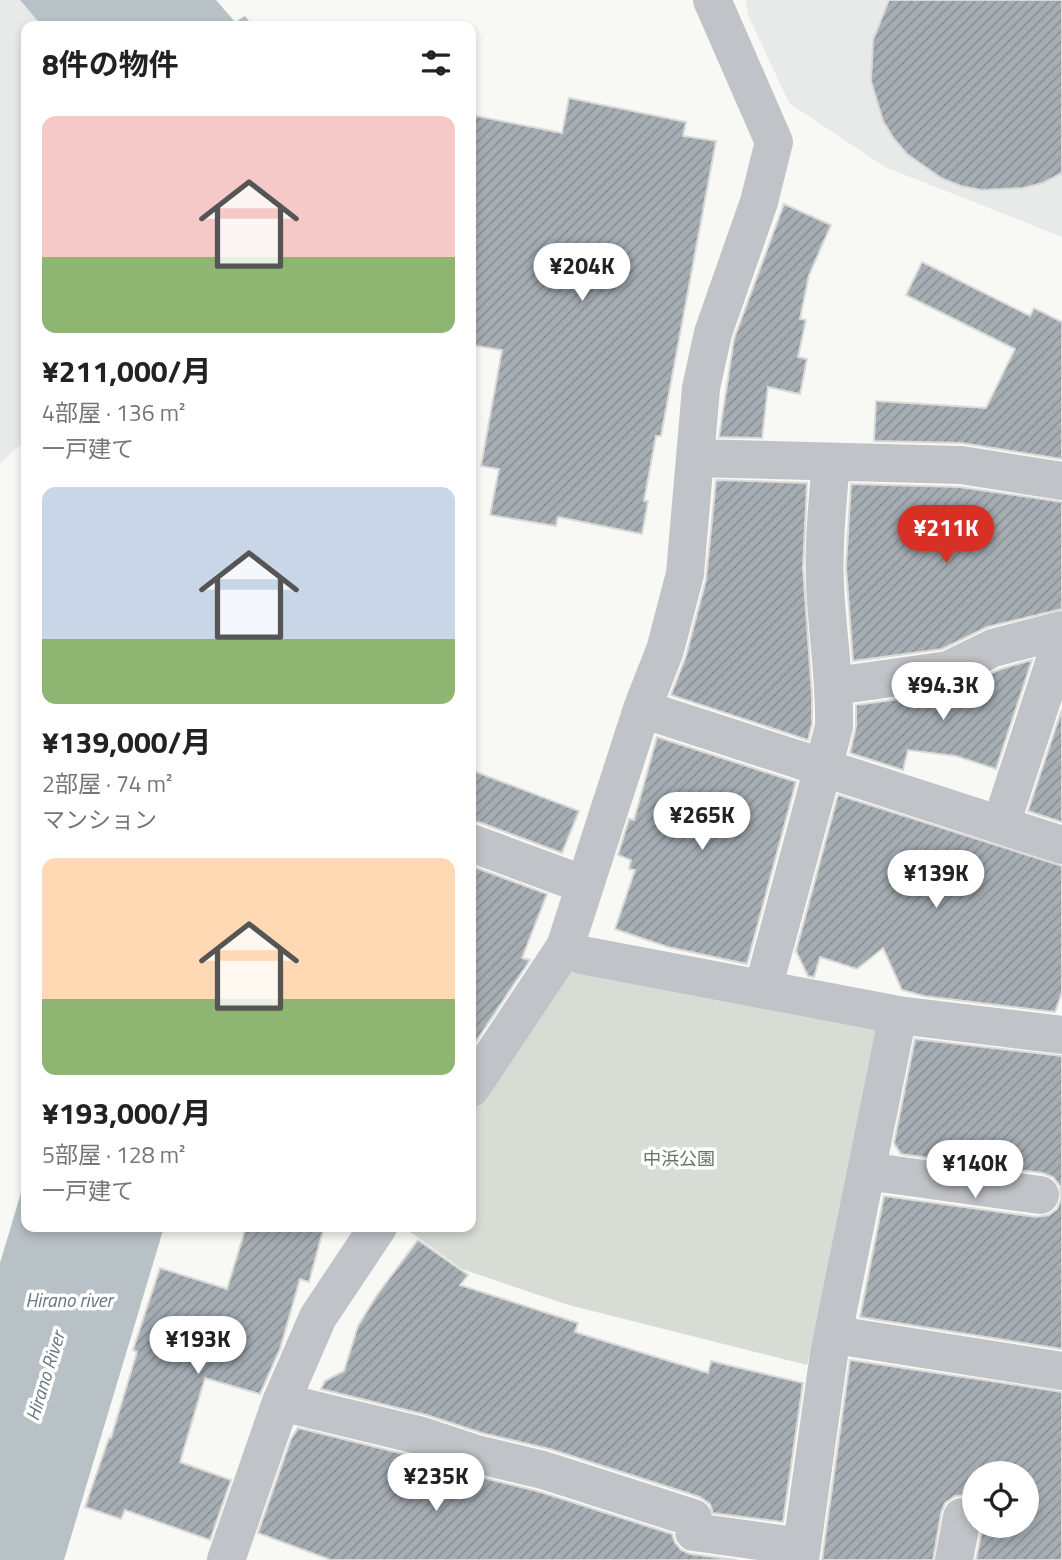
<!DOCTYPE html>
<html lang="ja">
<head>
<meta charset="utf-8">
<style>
	body { margin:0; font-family:"Titillium Web","Noto Sans JP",sans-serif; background:#f2f2f2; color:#222; height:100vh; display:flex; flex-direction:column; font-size:26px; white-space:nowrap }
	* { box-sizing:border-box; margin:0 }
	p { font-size:23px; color:#767676 }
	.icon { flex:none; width:38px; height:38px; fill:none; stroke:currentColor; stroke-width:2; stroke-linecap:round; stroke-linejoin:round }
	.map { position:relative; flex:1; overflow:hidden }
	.details { position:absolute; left:21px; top:21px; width:455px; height:1211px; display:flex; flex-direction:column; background:#fff; border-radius:14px; box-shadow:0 4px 10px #0003 }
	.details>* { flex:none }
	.tools { position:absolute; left:962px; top:1461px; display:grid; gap:14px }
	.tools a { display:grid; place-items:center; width:77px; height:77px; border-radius:50%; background:#fff; box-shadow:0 4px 10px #0003; font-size:35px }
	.price { position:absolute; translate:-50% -60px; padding:0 16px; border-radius:24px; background:#fff; color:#222; font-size:23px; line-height:46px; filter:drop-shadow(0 2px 4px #0008) }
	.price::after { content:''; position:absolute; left:50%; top:42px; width:21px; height:16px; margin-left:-10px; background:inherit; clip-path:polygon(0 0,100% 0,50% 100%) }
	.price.current { background:#d93025; color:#fff }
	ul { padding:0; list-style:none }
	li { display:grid; align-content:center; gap:14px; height:371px; padding:0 21px }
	li span { display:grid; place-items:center; height:217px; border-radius:14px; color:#555 }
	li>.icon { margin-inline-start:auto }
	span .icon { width:126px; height:126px; fill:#fffc; stroke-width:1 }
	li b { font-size:30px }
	h2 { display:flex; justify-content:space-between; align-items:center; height:84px; padding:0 21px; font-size:30px }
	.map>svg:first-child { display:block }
</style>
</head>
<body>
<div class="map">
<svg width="1062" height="1560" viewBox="0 0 1062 1560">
	<defs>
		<pattern id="building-hatch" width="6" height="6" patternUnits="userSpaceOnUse" patternTransform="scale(1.75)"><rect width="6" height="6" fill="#a6adb3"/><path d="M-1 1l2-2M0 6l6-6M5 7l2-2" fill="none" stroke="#8b9297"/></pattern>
	</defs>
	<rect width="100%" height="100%" fill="#f8f8f5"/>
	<path fill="#e8e9e9" d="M0 0H20L42 26H26V440L0 463Z
		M746 0H1062V237L885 167 789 103 748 15Z"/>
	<path fill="#d7dcd5" d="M572 966 883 1028 807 1365 565 1304 462 1269 403 1227H471V1114Z"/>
	<path fill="#b8c1c6" d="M20 0H216L235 22 245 16 253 26H42Z
		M26 1176V1227H164L64 1560H0V1263Z"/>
	<path fill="url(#building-hatch)" stroke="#d9d9d8" stroke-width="2" d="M889 0H1062V173L1043 183 1023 188 981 190 961 186 941 178 907 154 894 139 883 121 871 81 873 40Z
		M569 98 686 122 683 136 716 141 661 436H656L644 501H648L642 534 558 517 556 526 490 515 499 469 481 466 502 350 471 345V115L562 133Z
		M784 204 831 225 809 275 800 319 806 320 798 357 807 359 800 394 768 387 762 438 719 437 734 339Z
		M922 262 1030 316 1034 308 1062 322V459L962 443 874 441 876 401 986 408 1015 349 906 295Z
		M716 480 807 483 803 568 812 696V724L808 740 671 695 686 656 706 580Z
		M851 484 959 487 1062 502V609L987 627 942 649 853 661 846 567Z
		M1032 660 996 769 956 756 908 750 903 770 850 753 856 727V705L951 692 1001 669Z
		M1062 709V822L1028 811Z
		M657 737 796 782 747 964 668 947 615 929 635 870 629 869 631 860 618 855 629 819 634 820Z
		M471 770 579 811 562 853 479 822H471Z
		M838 795 1062 866V992L1055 1012 924 996 902 990 883 948 857 969 820 957 814 977 808 976 796 951Z
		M471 866 547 894 522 958 530 960 471 1049Z
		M915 1039 1062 1056V1349L860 1317 884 1196 1037 1217 1049 1215 1057 1209 1061 1199 1060 1186 1053 1177 1043 1173 901 1154 894 1143Z
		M246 1227H324L309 1282 300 1279 280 1349 260 1394 205 1378 180 1462 231 1480 210 1540 125 1510 121 1519 85 1507 109 1438H111L137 1352 133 1350 160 1268 227 1289Z
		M418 1240 468 1275 460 1285 578 1323 575 1332 708 1373 711 1361 803 1383 783 1522 713 1513 710 1504 700 1497 550 1449 482 1433 427 1415 321 1389 325 1381 344 1371 358 1326 377 1295Z
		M850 1360 1062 1392V1560H976L983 1526H1027V1474H975V1500L965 1495 955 1496 945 1503 941 1513 933 1560H822Z
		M298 1428 416 1457 471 1475 537 1491 672 1534 675 1543 681 1550 690 1554 737 1560H331L258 1533 291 1439Z"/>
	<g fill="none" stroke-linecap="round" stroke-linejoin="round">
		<path stroke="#c0c3c7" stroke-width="38" d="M695 458 961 465 1062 481
			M835 686 948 670 993 648 1062 630
			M642 709 1062 845
			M1001 824 1062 639
			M471 843 585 885
			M565 947 582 955 898 1015 1062 1035
			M763 989 834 727C835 684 829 644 826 602 822 556 827 508 831 462
			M471 1088 565 947 642 709 665 650 685 574 701 388 713 333 759 202 774 142 712 0
			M866 1171 1040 1195
			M834 1332 848 1337 1062 1371
			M281 1402 422 1436 476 1454 543 1470 693 1518 694 1532 802 1547
			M226 1560 281 1402 318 1317 378 1227
			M800 1560 829 1354 898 1015
			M954 1560 962 1517"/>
	</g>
	<g text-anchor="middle" stroke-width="7" stroke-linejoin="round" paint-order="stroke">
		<g font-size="18" fill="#677664" stroke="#fff">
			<text x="679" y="1165">中浜公園</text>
		</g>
		<g font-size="19" font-style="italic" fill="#67777e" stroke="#fff">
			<text x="69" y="1307">Hirano river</text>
			<text transform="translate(45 1376) rotate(-73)" y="7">Hirano River</text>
		</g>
	</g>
</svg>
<div class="tools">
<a><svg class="icon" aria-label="locate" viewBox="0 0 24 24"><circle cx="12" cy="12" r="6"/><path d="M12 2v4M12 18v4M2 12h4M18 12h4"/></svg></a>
</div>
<b class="price" style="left:582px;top:303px">¥204K</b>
<b class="price current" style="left:946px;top:565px">¥211K</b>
<b class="price" style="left:943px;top:722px">¥94.3K</b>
<b class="price" style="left:702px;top:852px">¥265K</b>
<b class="price" style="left:936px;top:910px">¥139K</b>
<b class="price" style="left:975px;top:1200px">¥140K</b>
<b class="price" style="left:198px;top:1376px">¥193K</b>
<b class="price" style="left:436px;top:1513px">¥235K</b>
<section class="details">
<h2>8件の物件<svg class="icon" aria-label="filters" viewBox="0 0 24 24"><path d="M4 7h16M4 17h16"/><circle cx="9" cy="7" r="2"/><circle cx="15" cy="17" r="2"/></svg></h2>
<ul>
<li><span style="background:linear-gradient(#f6c9c9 65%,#8fb573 0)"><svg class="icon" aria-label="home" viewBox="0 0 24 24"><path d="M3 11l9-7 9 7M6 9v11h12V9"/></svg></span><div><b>¥211,000/月</b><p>4部屋 · 136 m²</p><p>一戸建て</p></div></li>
<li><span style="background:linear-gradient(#c9d6e8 70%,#8fb573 0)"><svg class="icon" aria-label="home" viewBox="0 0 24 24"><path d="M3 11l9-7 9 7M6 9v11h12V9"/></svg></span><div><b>¥139,000/月</b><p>2部屋 · 74 m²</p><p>マンション</p></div></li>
<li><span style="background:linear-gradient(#ffd9b3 65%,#8fb573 0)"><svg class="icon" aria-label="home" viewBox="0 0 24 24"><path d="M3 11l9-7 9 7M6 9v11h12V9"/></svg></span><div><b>¥193,000/月</b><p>5部屋 · 128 m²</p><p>一戸建て</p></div></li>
</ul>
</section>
</div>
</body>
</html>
